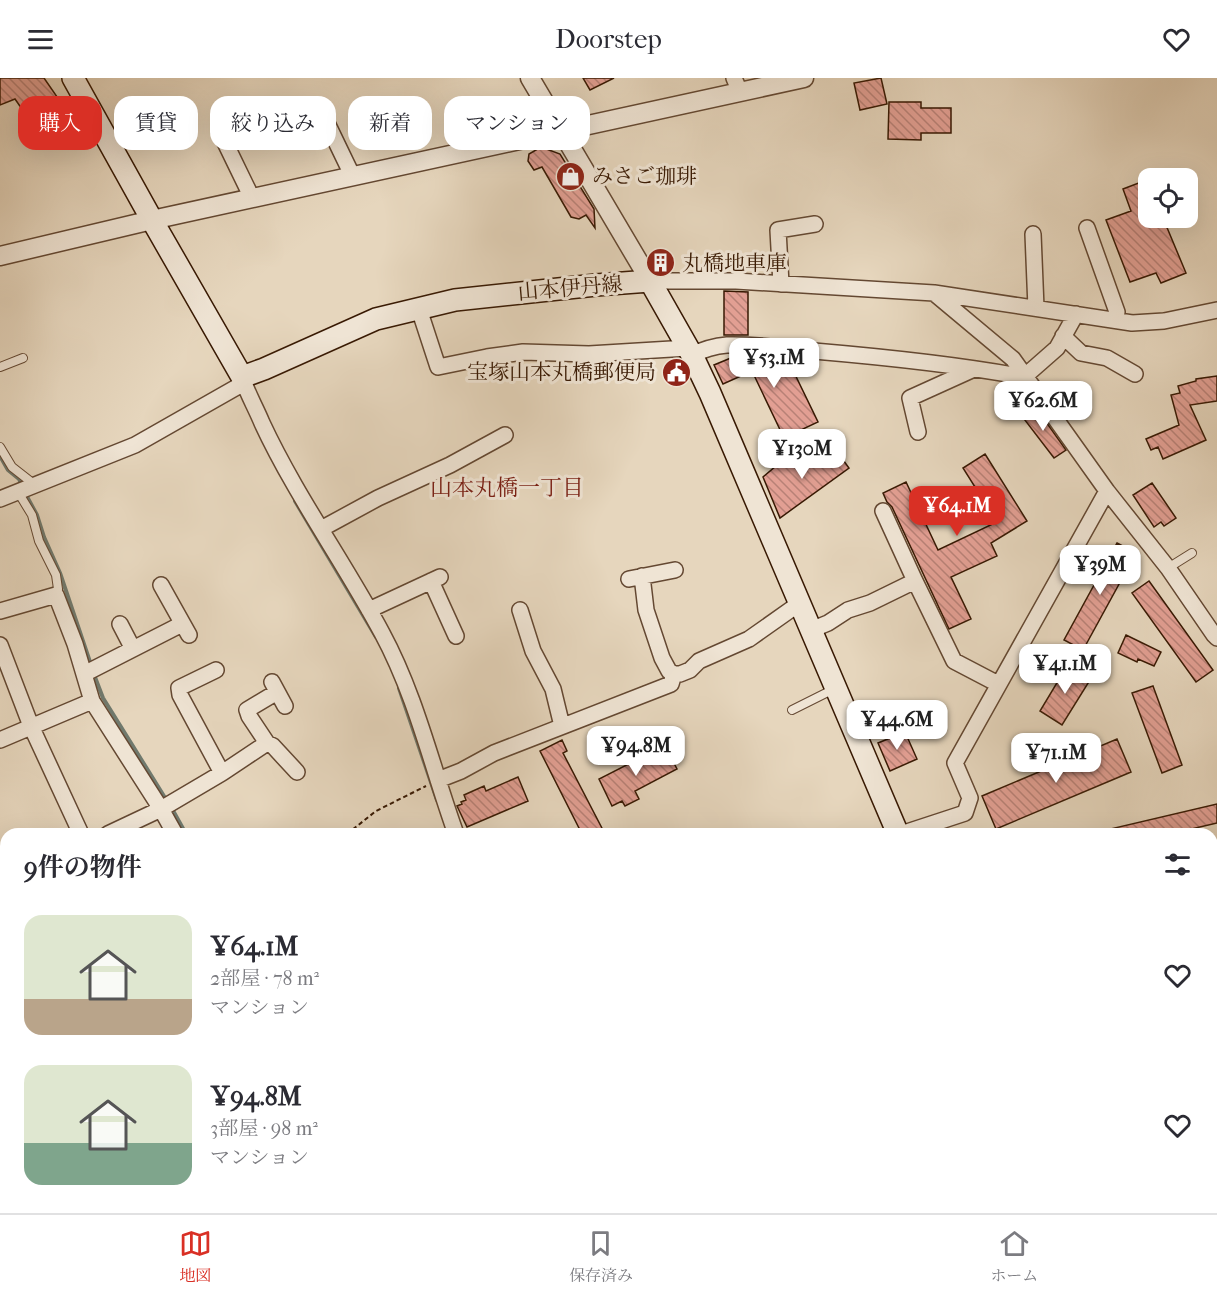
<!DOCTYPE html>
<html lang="ja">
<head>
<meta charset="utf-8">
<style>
	body { margin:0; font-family:"IM FELL French Canon","Noto Serif JP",serif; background:#f2f2f3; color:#2b2b33; height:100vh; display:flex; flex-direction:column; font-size:22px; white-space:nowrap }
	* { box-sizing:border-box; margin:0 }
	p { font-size:20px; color:#7c7c81 }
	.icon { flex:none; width:33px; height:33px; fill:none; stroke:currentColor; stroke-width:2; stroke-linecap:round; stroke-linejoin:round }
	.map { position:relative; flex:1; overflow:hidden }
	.sheet { position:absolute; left:0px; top:750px; width:1218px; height:386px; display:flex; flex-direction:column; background:#fff; border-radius:18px 18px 0 0; box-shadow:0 6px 24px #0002 }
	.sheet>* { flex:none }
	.guide { position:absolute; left:18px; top:18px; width:600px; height:54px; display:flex; gap:12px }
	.controls { position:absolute; left:1138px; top:90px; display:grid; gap:12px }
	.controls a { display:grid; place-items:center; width:60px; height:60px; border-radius:12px; background:#fff; box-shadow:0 6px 24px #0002; font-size:30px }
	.price { position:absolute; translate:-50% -51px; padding:0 14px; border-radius:12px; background:#fff; color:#222; font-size:20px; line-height:39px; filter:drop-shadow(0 2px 3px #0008) }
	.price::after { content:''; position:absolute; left:50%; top:36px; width:18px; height:14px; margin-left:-9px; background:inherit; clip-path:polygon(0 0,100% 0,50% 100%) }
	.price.active { background:#d93025; color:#fff }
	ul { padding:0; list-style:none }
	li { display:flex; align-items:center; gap:18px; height:150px; padding:0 24px }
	li span { display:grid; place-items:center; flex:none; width:168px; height:120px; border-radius:18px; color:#555 }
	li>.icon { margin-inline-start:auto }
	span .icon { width:72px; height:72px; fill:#fffc; stroke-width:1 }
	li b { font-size:26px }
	h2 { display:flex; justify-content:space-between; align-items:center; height:72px; padding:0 24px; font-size:26px }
	.tag { padding:0 21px; border-radius:18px; background:#fff; box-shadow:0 6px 24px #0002; font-size:21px; line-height:54px }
	.tag.active { background:#d93025; color:#fff }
	header { display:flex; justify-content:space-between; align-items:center; height:78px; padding:0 24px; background:#fff; font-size:27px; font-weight:600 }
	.tab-bar { display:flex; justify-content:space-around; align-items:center; height:84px; border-top:2px solid #e1e1e2; background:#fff; font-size:16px; color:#7c7c81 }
	.tab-bar a { display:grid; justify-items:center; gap:3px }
	.tab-bar .active { color:#d93025 }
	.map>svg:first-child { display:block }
</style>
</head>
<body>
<header><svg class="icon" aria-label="menu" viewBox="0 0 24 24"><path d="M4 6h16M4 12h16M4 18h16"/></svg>Doorstep<svg class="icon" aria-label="heart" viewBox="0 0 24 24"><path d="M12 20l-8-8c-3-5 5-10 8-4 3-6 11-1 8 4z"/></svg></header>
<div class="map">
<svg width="1217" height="1135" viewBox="0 0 1217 1135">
	<defs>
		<pattern id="building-back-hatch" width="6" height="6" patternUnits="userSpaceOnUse" patternTransform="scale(1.5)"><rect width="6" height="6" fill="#e29f93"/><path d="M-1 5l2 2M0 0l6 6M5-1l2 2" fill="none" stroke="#b88176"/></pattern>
	</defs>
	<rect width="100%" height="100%" fill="#e6d6bd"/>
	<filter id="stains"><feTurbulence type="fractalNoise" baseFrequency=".00333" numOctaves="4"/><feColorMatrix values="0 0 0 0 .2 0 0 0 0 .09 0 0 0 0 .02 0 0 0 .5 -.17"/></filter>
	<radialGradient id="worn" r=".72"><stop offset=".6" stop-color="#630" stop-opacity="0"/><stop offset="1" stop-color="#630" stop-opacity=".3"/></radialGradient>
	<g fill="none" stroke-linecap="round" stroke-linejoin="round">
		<path stroke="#70796d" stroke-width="4" d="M0 378 8 392 19 401 22 408
			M25 415 37 437 44 459 60 495 91 587
			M295 423 376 559
			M93 594 103 620 167 723
			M399 610 437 722
			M171 729 186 756
			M398 1130 401 1135
			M632 1130 635 1135"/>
	</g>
	<path fill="url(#building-back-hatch)" stroke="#381903" stroke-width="1.5" d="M0 0H44L62 26 33 47 15 21 0 27Z
		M583 0H614L590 12Z
		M881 0 887 26 860 32 854 5Z
		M889 24H921V30H951V55H921V62L888 61Z
		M541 69 560 76 594 131 595 150 586 137 579 141 571 139 542 89 534 92 528 83 529 76Z
		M1149 101V140H1163L1186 195 1161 205 1156 195 1130 204 1106 142 1131 133 1123 111Z
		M724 213 748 214V257H724Z
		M738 277H753L755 283 766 278 787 280 818 344 784 360 752 293 723 306 714 287Z
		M1217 298V323L1190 327 1206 362 1163 381 1158 369 1151 372 1146 361 1179 347 1171 317 1180 315 1178 308 1196 303V301Z
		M1034 327 1066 372 1054 380 1021 337Z
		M833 368 849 390 780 440 763 399 782 383 790 381 793 385 795 383 801 391Z
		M985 376 1027 443 991 465 997 478 951 499 971 541 949 551 892 429 887 424 883 415 906 404 938 472 997 444 963 390Z
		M1152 405 1176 440 1164 448 1161 444 1154 449 1133 417Z
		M1117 465 1136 475 1083 572 1064 562Z
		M1149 503 1213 592 1196 604 1132 515Z
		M1126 557 1161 574 1154 588 1138 581 1137 584 1118 575Z
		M1067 588 1090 602 1062 647 1040 633Z
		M1153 608 1182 687 1162 695 1132 615Z
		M905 654 917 681 890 693 878 665Z
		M1117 661 1131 694 996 751 982 718Z
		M562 662 567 673 563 675 605 756H582L540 673Z
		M656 672 658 676 667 672 677 691 635 713 639 721 625 728 622 723 612 728 599 701Z
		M518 699 528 723 467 749 457 728 462 726 461 724 466 722 464 717 484 708 486 713Z
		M1217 726V745L1170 756H1106V752Z"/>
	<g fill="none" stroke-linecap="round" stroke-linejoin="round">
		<defs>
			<path id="service" d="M0 289 23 280
				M0 369 12 389 35 407
				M18 414 32 437 39 463 56 497 58 511 56 517
				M1168 490 1192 475
				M792 632 834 611
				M0 979 6 977
				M6 1097 3 1111 6 1123
				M8 1130 9 1135
				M193 1135 205 1130"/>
			<path id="minor" d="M734 0 740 14
				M327 45 353 99
				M219 52 252 120
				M1087 150 1117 234 1114 242
				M1033 156 1036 230
				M650 203H736L934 215 1132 245 1164 243 1217 232
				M781 206 778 152 815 146
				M419 231 438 289 487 279 523 274 589 276 688 270
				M1063 258 1081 275 1107 280 1135 296
				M692 277C702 272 715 268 727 267 756 266 785 271 814 273 884 279 955 286 1024 299L1057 270 1076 236
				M242 299C247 315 256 330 262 345 296 418 344 484 382 555 416 618 432 689 456 756
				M918 354 910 320 974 291
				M1107 413 1168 490 1214 557 1217 560
				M0 421 135 367 244 305
				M883 433 915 503 954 583 998 606
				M321 451 378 420 450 387 505 357
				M642 498 646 532 662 580 669 593 674 596H680L690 592 699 583 749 561 800 525
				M629 501 675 492
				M431 503 456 558
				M161 507 189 557
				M369 532 440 499
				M520 532 533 573 553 611 562 648
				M0 533 56 517 75 566 92 623 0 662
				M120 546 133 571
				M811 552 828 545 848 532 870 525 915 503
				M0 567 31 648 81 756
				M84 596 182 546
				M272 604 285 628
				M277 614 247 632 249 638 267 665 273 668 297 694
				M92 623 161 731 175 756
				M222 695 267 665
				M438 702 461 693 494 675 671 606 674 596
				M108 756 161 731 222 695 180 617 179 610 216 592
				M901 756 965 735 970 720 955 685 1107 413 1013 281 934 215
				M1217 852 1215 860 1217 865
				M0 960 6 957
				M1212 960 1217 958
				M388 1130 391 1135
				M622 1130 625 1135
				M1200 1130V1135
				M350 1135 362 1130"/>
			<path id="tertiary" d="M530 0 650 203
				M0 178 152 142 804 0
				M0 806 6 823
				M116 1130 117 1135"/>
			<path id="secondary" d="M73 0 152 142 242 299 264 291 376 241 455 222 596 207 650 203 692 277 710 315 898 756
				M1052 1130 1053 1135"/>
		</defs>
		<use href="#service" stroke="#644832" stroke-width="10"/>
		<use href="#minor" stroke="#644832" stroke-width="18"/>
		<use href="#tertiary" stroke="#644832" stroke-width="21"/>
		<use href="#secondary" stroke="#381903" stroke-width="24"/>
		<path stroke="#381903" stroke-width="2" stroke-dasharray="4.5 3" stroke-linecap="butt" d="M347 756 376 733 426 708"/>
		<use href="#service" stroke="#efe4d4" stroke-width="8"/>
		<use href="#minor" stroke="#efe4d4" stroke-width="15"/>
		<use href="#tertiary" stroke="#efe4d4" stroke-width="18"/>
		<use href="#secondary" stroke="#efe4d4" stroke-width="21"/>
	</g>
	<defs>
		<symbol id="shop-disc" viewBox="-11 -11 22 22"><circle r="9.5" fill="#8f2418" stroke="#efe4d4"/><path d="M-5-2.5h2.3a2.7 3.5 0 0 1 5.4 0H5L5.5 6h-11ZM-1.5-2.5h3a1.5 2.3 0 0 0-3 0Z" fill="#fff"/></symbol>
		<symbol id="building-disc" viewBox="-11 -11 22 22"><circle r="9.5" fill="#8f2418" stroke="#efe4d4"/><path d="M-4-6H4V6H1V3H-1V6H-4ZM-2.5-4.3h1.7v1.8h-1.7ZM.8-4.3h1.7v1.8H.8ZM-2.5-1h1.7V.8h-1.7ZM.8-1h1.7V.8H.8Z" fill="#fff"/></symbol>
		<symbol id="civic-disc" viewBox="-11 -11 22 22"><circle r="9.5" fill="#8f2418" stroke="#efe4d4"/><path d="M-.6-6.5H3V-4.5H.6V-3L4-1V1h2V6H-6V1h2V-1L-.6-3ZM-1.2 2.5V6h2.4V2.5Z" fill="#fff"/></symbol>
	</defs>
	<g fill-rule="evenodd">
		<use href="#shop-disc" x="554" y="82" width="33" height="33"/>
		<use href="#building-disc" x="644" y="168" width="33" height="33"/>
		<use href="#civic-disc" x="660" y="278" width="33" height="33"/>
	</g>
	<g text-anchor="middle" stroke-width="6" stroke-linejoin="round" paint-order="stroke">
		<g font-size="21" fill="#381903" stroke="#efe4d4" text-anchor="start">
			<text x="592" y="105">みさご珈琲</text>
			<text x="682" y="192">丸橋地車庫</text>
			<text x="656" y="301" text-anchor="end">宝塚山本丸橋郵便局</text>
		</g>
		<g font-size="21" fill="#381903" stroke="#efe4d4">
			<text transform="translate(570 210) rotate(-5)" y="7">山本伊丹線</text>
		</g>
		<g font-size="22" fill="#7a1f14" stroke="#efe4d4">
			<text x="507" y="417">山本丸橋一丁目</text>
		</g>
	</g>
	<rect width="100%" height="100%" filter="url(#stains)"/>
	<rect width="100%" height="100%" fill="url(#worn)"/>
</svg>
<div class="controls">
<a><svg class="icon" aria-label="locate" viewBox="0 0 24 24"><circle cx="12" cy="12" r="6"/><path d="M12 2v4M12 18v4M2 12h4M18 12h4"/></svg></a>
</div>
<b class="price" style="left:774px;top:311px">¥53.1M</b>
<b class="price" style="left:1043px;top:354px">¥62.6M</b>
<b class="price" style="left:802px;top:402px">¥130M</b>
<b class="price active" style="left:957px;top:459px">¥64.1M</b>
<b class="price" style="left:1100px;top:518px">¥39M</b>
<b class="price" style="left:1065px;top:617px">¥41.1M</b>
<b class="price" style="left:897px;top:673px">¥44.6M</b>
<b class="price" style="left:636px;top:699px">¥94.8M</b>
<b class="price" style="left:1056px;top:706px">¥71.1M</b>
<div class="guide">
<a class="tag active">購入</a>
<a class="tag">賃貸</a>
<a class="tag">絞り込み</a>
<a class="tag">新着</a>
<a class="tag">マンション</a>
</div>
<section class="sheet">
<h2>9件の物件<svg class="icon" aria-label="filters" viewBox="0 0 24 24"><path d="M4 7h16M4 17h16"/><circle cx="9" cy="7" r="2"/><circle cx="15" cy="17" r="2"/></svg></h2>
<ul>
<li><span style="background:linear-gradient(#dfe7d0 70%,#b9a48a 0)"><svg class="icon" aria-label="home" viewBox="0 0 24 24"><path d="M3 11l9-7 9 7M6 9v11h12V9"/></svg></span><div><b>¥64.1M</b><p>2部屋 · 78 m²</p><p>マンション</p></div><svg class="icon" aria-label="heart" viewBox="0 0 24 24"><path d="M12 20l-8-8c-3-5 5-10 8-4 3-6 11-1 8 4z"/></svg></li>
<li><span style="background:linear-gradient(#dfe7d0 65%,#7fa58c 0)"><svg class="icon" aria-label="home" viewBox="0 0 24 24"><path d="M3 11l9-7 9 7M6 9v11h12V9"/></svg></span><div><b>¥94.8M</b><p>3部屋 · 98 m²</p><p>マンション</p></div><svg class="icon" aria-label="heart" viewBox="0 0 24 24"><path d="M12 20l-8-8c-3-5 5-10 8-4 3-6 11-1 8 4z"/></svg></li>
</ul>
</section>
</div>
<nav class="tab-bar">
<a class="active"><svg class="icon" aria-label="map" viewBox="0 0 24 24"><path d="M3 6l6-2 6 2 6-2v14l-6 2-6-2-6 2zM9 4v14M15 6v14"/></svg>地図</a>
<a><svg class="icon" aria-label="saved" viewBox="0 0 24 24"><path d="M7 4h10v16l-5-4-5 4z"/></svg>保存済み</a>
<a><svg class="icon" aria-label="home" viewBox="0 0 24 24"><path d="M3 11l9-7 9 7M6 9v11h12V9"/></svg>ホーム</a>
</nav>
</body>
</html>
